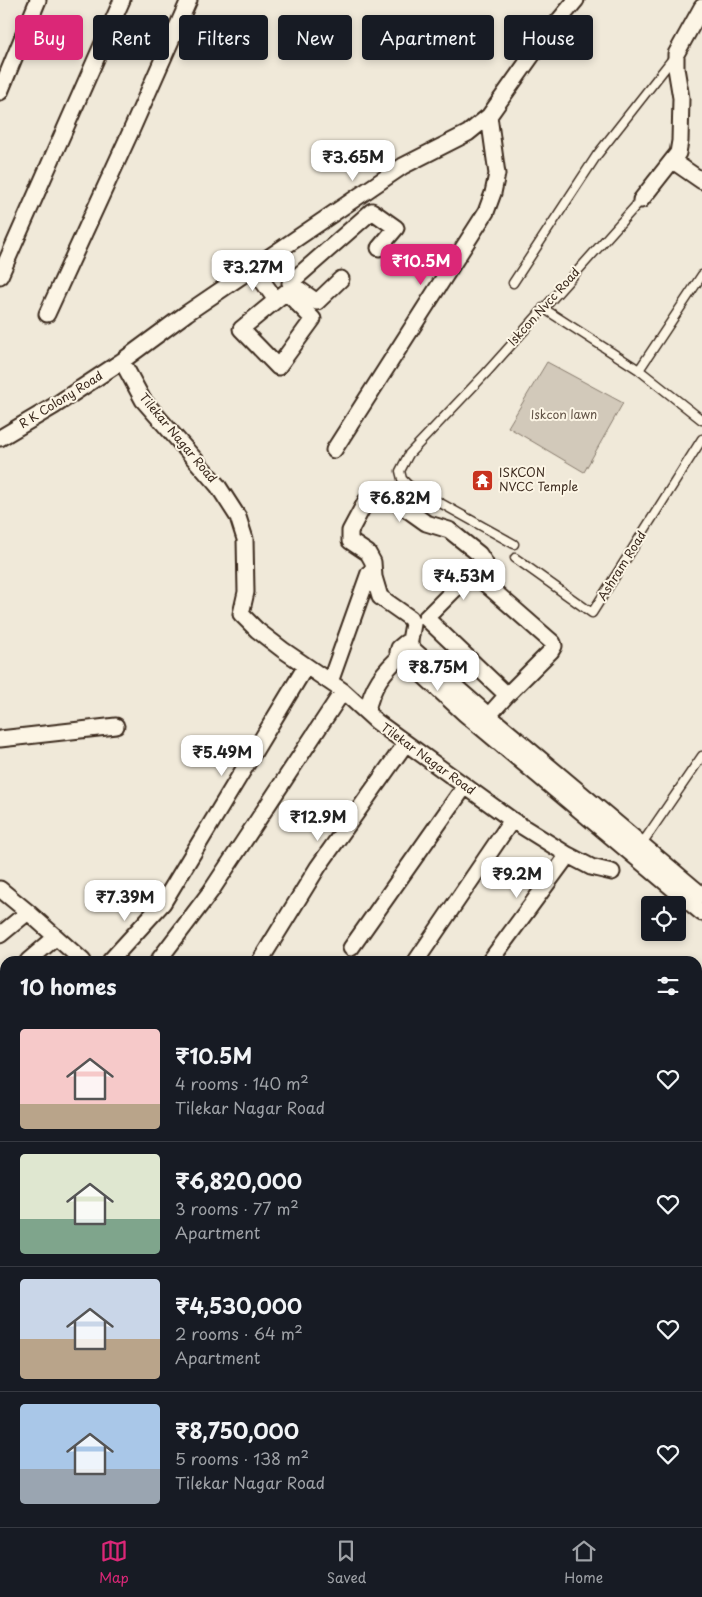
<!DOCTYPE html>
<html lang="en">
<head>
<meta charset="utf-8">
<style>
	body { margin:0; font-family:"Playpen Sans",sans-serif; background:#20242c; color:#f1f3f6; height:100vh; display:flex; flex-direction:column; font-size:19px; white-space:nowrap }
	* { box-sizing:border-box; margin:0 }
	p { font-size:16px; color:#9ea1a6 }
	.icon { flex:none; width:28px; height:28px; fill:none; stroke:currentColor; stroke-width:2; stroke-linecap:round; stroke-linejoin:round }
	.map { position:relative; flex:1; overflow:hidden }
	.panel { position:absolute; left:0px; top:956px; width:702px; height:571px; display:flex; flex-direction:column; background:#171b24; border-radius:15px 15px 0 0; box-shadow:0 2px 8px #0003 }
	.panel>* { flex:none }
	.banner { position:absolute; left:15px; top:15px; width:672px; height:45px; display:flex; gap:10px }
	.tools { position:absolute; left:641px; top:896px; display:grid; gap:10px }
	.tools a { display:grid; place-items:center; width:45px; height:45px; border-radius:5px; background:#171b24; box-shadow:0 2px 8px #0003; font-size:25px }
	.price { position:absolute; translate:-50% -42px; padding:0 11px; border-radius:10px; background:#fff; color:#222; font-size:16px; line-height:32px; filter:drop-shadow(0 1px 2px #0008) }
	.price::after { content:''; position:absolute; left:50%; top:30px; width:15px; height:11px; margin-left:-8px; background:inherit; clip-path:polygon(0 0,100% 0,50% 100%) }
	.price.active { background:#db2777; color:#fff }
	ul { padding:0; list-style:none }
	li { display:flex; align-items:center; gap:15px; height:125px; padding:0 20px }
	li+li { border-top:1px solid #363941 }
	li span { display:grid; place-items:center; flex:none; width:140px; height:100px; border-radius:5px; color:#555 }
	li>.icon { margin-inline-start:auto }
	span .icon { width:60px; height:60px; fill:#fffc; stroke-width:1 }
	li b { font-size:21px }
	h2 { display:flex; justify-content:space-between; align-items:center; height:60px; padding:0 20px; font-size:21px }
	.pill { padding:0 18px; border-radius:5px; background:#171b24; box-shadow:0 2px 8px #0003; font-size:18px; line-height:45px }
	.pill.active { background:#db2777; color:#fff }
	.tabs { display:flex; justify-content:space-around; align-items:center; height:70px; border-top:1px solid #363941; background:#171b24; font-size:14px; color:#9ea1a6 }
	.tabs a { display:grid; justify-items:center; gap:2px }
	.tabs .active { color:#db2777 }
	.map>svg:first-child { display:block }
</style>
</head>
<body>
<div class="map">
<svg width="702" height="1527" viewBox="0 0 702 1527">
	<rect width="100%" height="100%" fill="#f0e9d9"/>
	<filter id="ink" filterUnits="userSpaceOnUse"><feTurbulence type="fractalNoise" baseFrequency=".02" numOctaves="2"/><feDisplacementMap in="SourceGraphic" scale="10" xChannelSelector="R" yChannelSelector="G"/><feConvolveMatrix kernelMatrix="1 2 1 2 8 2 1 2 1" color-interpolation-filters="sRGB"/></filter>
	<g filter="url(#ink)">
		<path fill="#d2c9ba" stroke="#867a6c" d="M547 362 623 403 584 472 508 427Z"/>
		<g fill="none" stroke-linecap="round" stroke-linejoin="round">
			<defs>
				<path id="service" d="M513 283 597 155 674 57
					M543 308 639 370 702 420
					M639 370 702 275
					M514 544 408 485 402 479 400 471 409 454 486 373 641 200
					M515 558 592 613 702 439
					M641 845 702 756
					M369 1522 371 1527
					M449 1522 454 1527
					M57 1527 66 1522
					M224 1527 228 1522
					M300 1527 302 1522"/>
				<path id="minor" d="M0 92 38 0
					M673 161 702 181
					M641 200 678 153 680 141 681 98 676 68V54L702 7
					M253 268 276 300
					M0 276 122 0
					M341 279 317 302 290 283 372 211 396 228 379 248
					M286 292 313 319 278 367 241 329Z
					M47 314 131 131 189 0
					M122 361 143 400 218 486 238 517 245 539 246 592 241 614 257 630 283 650 343 691 377 722 512 820 568 855 591 867 612 872
					M0 438 54 406 122 361 187 313 403 166 468 133 489 116 545 37 576 0
					M334 450 486 212 493 193 497 174 489 116
					M409 646 413 624 410 618 380 597 374 577 373 562 368 553 350 541V531L366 501 371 498 395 501 426 523 449 530 479 554 485 563 486 570 480 579
					M330 682 369 573
					M367 711C372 687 383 671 402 655
					M482 723 507 695 426 618 472 572 553 643 554 646 551 651 507 695
					M0 739 116 726
					M0 889 28 912
					M702 895 489 716 409 646 405 643 399 648 398 652 465 714 702 913
					M0 935 28 912 83 961
					M351 948 465 786
					M28 961 56 937
					M110 961 163 903 306 666
					M158 961 211 891 343 691
					M260 961 318 867 406 743
					M416 961 512 820
					M490 961 568 855
					M0 986 5 981
					M0 1056 5 1051
					M0 1122 5 1117
					M698 1124 702 1118
					M0 1182 5 1178
					M698 1242 702 1237
					M0 1250 5 1246
					M0 1322 5 1317
					M0 1387 5 1382
					M0 1464 5 1459"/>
			</defs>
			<use href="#service" stroke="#3b2a1e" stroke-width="11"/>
			<use href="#minor" stroke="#3b2a1e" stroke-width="19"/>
			<use href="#service" stroke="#fcf5e5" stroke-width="8"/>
			<use href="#minor" stroke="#fcf5e5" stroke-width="15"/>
		</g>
	</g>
	<defs>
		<symbol id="temple-square" viewBox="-11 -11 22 22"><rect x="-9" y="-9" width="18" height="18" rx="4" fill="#c8321e" stroke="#fcf5e5"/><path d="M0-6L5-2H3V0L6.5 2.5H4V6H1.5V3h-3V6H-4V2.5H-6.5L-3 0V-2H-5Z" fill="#fff"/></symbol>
	</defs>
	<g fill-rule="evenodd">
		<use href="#temple-square" x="470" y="468" width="25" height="25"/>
	</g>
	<g text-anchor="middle" stroke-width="4" stroke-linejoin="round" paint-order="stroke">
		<g font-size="12" fill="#3b2a1e" stroke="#fcf5e5">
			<text transform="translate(544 307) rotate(-48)" y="4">Iskcon Nvcc Road</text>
			<text transform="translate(61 400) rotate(-32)" y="4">R K Colony Road</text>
			<text transform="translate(178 438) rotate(50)" y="4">Tilekar Nagar Road</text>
			<text transform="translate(622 566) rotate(-58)" y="4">Ashram Road</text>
			<text transform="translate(428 759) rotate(36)" y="4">Tilekar Nagar Road</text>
		</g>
		<g font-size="12" fill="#615245" stroke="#fcf5e5">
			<text x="564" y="419">Iskcon lawn</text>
		</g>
		<g font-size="12" fill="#3b2a1e" stroke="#fcf5e5" text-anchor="start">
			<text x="499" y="477">ISKCON<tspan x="499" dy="14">NVCC Temple</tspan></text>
		</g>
	</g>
</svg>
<div class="tools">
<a><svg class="icon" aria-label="locate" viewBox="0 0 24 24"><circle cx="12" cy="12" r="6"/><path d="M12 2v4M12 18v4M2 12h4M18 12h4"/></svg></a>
</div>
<b class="price" style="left:353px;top:182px">₹3.65M</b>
<b class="price active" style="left:421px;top:286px">₹10.5M</b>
<b class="price" style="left:253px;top:292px">₹3.27M</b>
<b class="price" style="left:400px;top:523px">₹6.82M</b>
<b class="price" style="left:464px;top:601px">₹4.53M</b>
<b class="price" style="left:438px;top:692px">₹8.75M</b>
<b class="price" style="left:222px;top:777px">₹5.49M</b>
<b class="price" style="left:318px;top:842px">₹12.9M</b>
<b class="price" style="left:517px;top:899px">₹9.2M</b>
<b class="price" style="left:125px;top:922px">₹7.39M</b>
<div class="banner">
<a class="pill active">Buy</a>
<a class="pill">Rent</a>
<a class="pill">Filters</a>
<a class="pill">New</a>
<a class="pill">Apartment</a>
<a class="pill">House</a>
</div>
<section class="panel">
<h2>10 homes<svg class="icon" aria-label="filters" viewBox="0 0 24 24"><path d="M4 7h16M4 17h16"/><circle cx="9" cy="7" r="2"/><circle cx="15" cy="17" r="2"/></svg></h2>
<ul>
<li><span style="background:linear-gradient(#f6c9c9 75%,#b9a48a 0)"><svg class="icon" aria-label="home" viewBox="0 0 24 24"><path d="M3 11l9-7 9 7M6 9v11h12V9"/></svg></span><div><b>₹10.5M</b><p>4 rooms · 140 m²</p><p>Tilekar Nagar Road</p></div><svg class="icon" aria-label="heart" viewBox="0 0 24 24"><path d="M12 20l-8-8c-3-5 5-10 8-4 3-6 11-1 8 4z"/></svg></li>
<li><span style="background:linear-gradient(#dfe7d0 65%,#7fa58c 0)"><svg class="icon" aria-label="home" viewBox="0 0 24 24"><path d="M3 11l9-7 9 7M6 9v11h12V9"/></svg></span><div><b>₹6,820,000</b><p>3 rooms · 77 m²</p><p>Apartment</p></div><svg class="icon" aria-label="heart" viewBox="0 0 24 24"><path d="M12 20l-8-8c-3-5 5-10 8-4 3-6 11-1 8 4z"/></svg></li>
<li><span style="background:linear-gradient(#c9d6e8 60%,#b9a48a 0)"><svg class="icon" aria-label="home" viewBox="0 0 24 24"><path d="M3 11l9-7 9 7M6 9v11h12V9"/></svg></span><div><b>₹4,530,000</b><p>2 rooms · 64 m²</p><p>Apartment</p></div><svg class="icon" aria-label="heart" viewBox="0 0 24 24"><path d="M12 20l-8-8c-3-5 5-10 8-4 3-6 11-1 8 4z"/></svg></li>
<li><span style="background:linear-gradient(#a9c7e8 65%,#9aa5b1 0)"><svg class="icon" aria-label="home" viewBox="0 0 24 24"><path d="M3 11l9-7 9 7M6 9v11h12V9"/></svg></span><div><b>₹8,750,000</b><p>5 rooms · 138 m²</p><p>Tilekar Nagar Road</p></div><svg class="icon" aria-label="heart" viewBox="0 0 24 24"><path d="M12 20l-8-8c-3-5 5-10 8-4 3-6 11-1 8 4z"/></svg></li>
</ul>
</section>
</div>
<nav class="tabs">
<a class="active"><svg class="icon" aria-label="map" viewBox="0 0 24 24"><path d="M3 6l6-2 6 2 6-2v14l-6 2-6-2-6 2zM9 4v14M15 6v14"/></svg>Map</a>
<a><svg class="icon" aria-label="saved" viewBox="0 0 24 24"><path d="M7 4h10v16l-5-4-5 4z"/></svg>Saved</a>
<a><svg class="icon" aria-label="home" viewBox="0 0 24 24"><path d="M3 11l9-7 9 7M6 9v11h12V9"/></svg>Home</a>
</nav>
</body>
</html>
